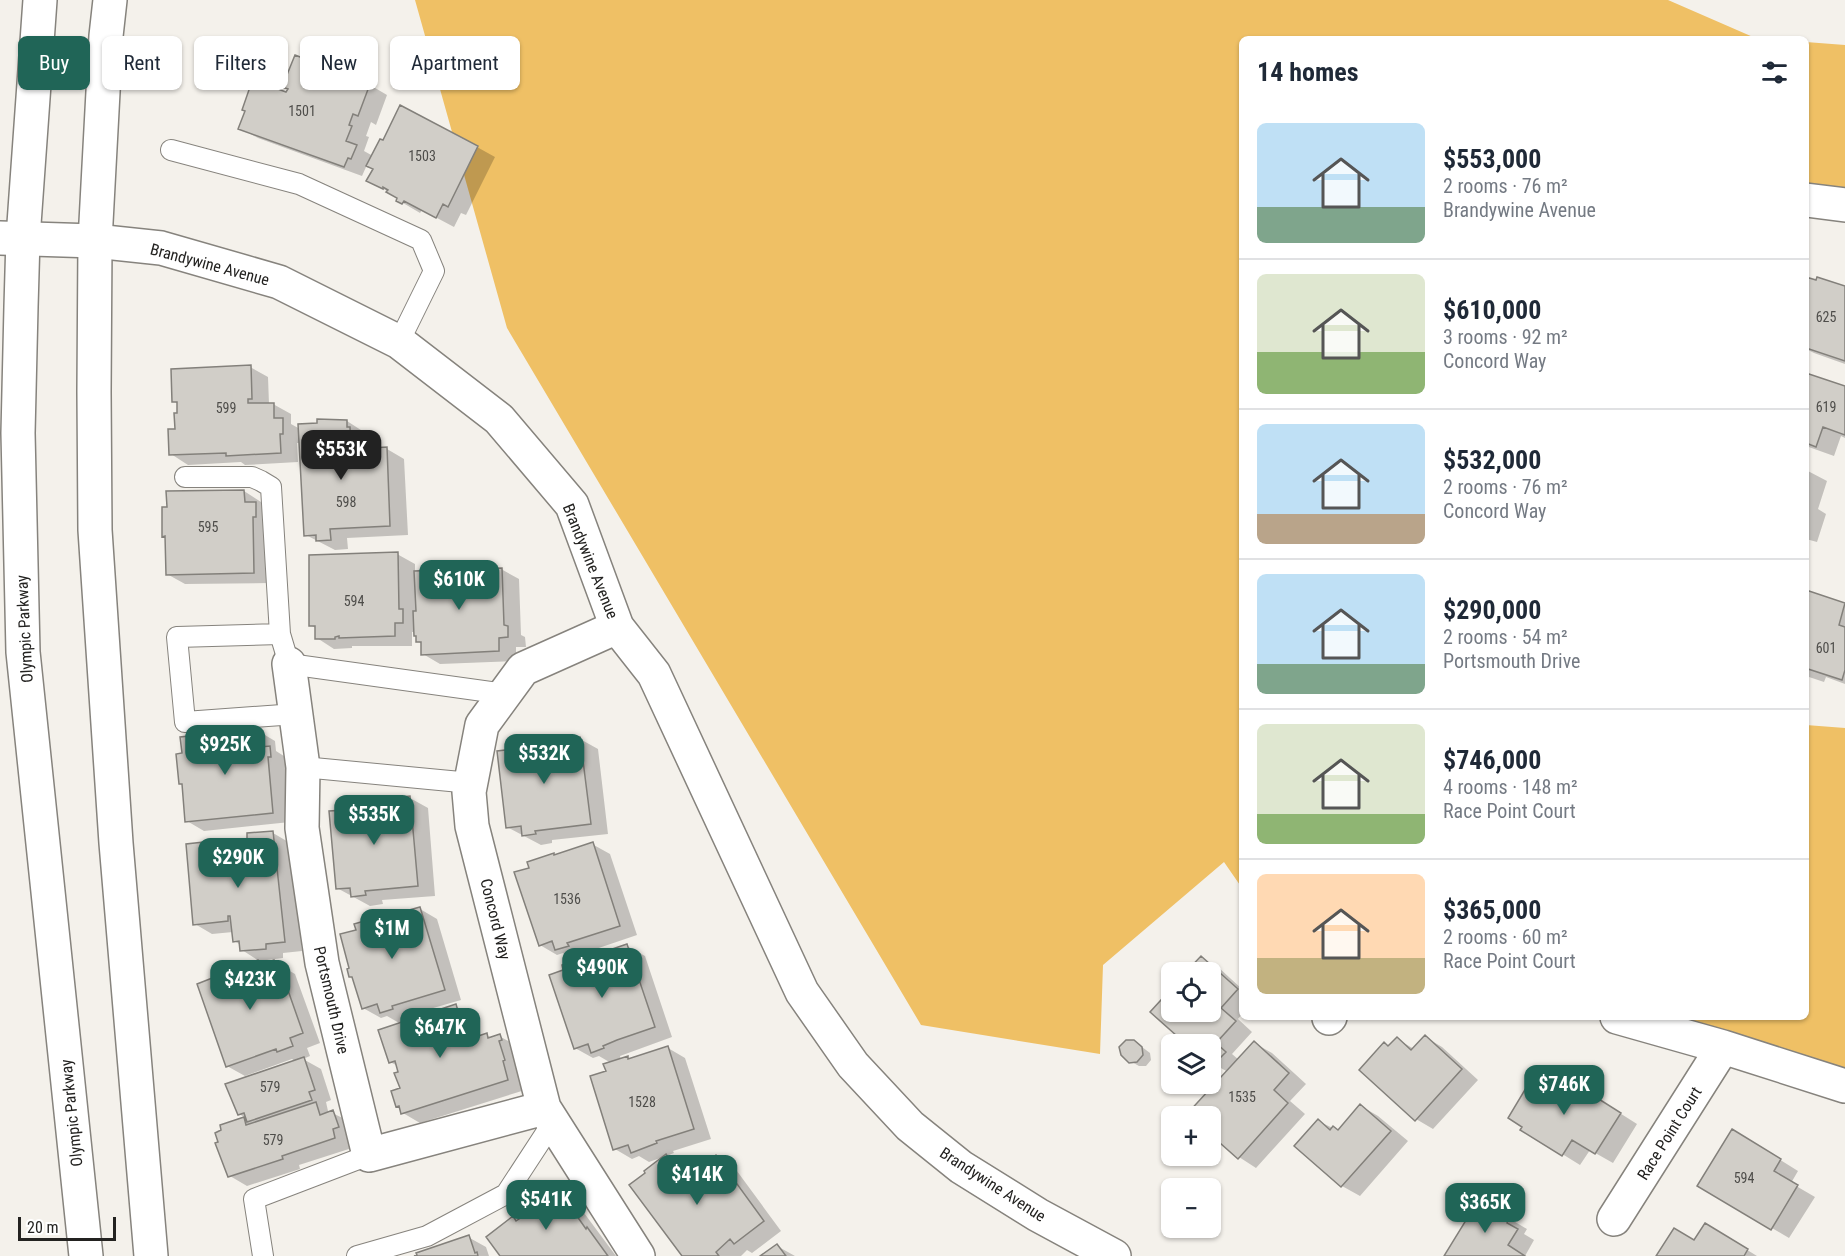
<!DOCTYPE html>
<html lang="en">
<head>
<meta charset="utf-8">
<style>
	body { margin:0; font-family:"Roboto Condensed",sans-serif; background:#f2f2f3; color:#1f2937; height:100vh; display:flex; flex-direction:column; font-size:22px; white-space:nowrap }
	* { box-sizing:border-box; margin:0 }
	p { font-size:20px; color:#747a83 }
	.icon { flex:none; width:33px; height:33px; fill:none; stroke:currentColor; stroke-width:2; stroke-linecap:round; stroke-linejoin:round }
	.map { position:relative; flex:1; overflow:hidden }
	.side { position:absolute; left:1239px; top:36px; width:570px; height:984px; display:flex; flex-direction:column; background:#fff; border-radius:9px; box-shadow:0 2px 4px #0004 }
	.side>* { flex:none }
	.hud { position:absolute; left:18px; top:36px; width:570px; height:54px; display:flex; gap:12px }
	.controls { position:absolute; left:1161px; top:962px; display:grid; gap:12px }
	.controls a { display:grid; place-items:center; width:60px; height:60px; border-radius:9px; background:#fff; box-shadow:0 2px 4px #0004; font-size:30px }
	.scale { position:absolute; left:18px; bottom:15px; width:98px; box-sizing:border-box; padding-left:6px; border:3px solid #232220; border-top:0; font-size:16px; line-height:21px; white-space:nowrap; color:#232220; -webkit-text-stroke:4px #fff; paint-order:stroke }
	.price { position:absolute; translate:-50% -51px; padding:0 14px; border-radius:12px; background:#206557; color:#fff; font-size:20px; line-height:39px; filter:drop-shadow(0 2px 3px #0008) }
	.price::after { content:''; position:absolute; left:50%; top:36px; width:18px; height:14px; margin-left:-9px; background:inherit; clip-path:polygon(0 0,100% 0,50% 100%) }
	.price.selected { background:#222; color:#fff }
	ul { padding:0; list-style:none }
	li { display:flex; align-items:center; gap:18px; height:150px; padding:0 18px }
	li+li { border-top:2px solid #e0e1e3 }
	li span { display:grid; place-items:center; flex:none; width:168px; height:120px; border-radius:9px; color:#555 }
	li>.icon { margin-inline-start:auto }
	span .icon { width:72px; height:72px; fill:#fffc; stroke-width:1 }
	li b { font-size:26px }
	h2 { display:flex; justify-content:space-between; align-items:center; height:72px; padding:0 18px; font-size:26px }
	.chip { padding:0 21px; border-radius:9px; background:#fff; box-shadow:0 2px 4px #0004; font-size:21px; line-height:54px }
	.chip.selected { background:#206557; color:#fff }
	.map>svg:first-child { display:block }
</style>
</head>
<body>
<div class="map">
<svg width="1845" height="1256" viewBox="0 0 1845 1256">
	<rect width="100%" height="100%" fill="#f4f1eb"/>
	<path fill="#efc065" d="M415 0H1668L1753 37 1776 39H1242V888L1224 862 1103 965 1100 1054 921 1025 507 328Z
		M1806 42 1845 45V208L1806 203Z
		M1806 725 1845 728V1069L1665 1017H1806Z"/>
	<path fill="#0003" d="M370 85 387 95 376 125 371 122 366 136 369 137 364 151 373 156 477 147 495 157 466 215 461 213 454 227 422 210 420 213 415 210 398 200 399 198 368 180 374 169 370 166 369 168 366 167 362 176 258 138 240 128 261 90 287 94Z
		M1806 279 1845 288V364L1814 353 1806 349Z
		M250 367 268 377 269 404H273L291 414V424L300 429 347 421 364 432V437L367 439 368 450 387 449 404 459 408 535 347 538 348 549 335 550 306 535 301 443H297L298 462 245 465 241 462 188 465 171 454 179 414V404L173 401Z
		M1806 374 1845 388V438L1841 436 1834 456 1806 446Z
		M1806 470 1827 481 1818 509 1826 514 1817 542 1806 539Z
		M244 491 261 502 262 507 273 514 271 583 185 584 167 574V538L164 536Z
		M397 554 415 564V572L501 569 519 579 521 635 525 637 526 647H516V661L440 664 423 654 422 644 418 641 415 632H412V646H352V648L334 649 317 638 316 628 310 625Z
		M1806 591 1845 605V684L1826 677 1824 682 1806 676Z
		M258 731 275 741 276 751 287 758 288 767H285L290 822 204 831 187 821 183 785 180 784Z
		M580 739 598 749 608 834 552 840V843L541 845 507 827 539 740 544 743Z
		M410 798 428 808 435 896 382 900 383 904 370 906 337 888 346 811 370 803 374 805Z
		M273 833 290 843 302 951 283 953V958L259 961 242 950 241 945 234 941 233 932 212 934 195 924 221 842 229 846 249 842Z
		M592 844 610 854 637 935 584 953 586 957 588 956 592 958 627 946 645 956 672 1037 620 1056 621 1060 627 1058 631 1060 668 1048 685 1058 711 1139 673 1151 674 1153 666 1156 694 1174 716 1157 734 1167 781 1231 752 1253 747 1250 741 1256H684L663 1157 649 1162 639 1156 632 1159 615 1149 608 1072 611 1063 599 1056 593 1058 575 1048 565 971 576 961 563 953 557 955 540 945 531 869 554 855 556 856Z
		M420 909 437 919 461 1000 409 1015 410 1021 455 1006 473 1016 479 1037 486 1035 492 1038 499 1036 517 1046 525 1090 420 1123 403 1113 401 1109 397 1106 402 1089 400 1073 398 1066 390 1062 401 1024 387 1016 381 1018 363 1008 354 979 350 976 358 931 380 917 384 919Z
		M1201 958 1219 968 1242 989V1014L1238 1019 1252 1032 1232 1054 1239 1060 1254 1043 1272 1053 1306 1084 1290 1101 1305 1114 1256 1168 1239 1157 1210 1116H1190L1228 1072 1210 1062V1044H1188L1172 1011H1210V972H1188Z
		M258 961 265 965 274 962 295 974 320 1043 307 1048 310 1056 303 1059 321 1069 331 1100 326 1102 328 1111 351 1122 352 1148 299 1165 300 1169 247 1186 230 1176 221 1126 246 1118 239 1114 296 1062 292 1059 245 1076 227 1066Z
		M1425 1037 1442 1047 1478 1080 1433 1129 1416 1119 1389 1047 1397 1039 1414 1049Z
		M1134 1041 1150 1053 1151 1060 1146 1066H1139L1130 1061Z
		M1574 1084 1637 1124 1613 1163 1590 1150 1580 1165 1522 1129 1545 1093Z
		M1361 1106 1378 1116 1408 1141 1360 1196 1342 1186 1296 1145 1318 1121 1339 1131Z
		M1750 1141 1798 1171 1791 1183 1815 1197 1789 1238 1699 1185Z
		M553 1184 570 1194 616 1256H502L514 1218 519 1221 538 1203Z
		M1480 1201 1527 1229 1524 1234 1534 1240 1525 1256H1446Z
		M1723 1235 1757 1256H1658L1695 1241Z
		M468 1237 486 1247 489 1256H415Z
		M777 1246 795 1256H763Z"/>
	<path fill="#d1cec8" stroke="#83807b" stroke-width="1.5" d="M295 55 370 84 358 116 353 114 349 125 352 126 346 141 357 145 351 159 348 158 344 167 238 129 245 111 242 110 251 84 260 88 262 83 286 92 288 89 282 87Z
		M400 105 478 146 448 207 443 204 436 218 404 201 402 204 396 201 397 198 386 192 388 190 383 187V189L366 181 373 169 366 166 380 139 383 140Z
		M1806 277 1816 280 1817 277 1845 286V361L1806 348Z
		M251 365 252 399H248V403H274V418H283V434H280L281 453 226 456V453L169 455 168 429H175L174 413H177V402H172L171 369Z
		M1806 373 1845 386V435L1823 427 1816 447 1806 443Z
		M317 419 347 420V427H350L351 453H354V449L387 447 390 526 330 529 331 540 316 541V535L304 536 298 424 317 423Z
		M244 490 245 502H256V517H253L254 573 166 575 165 536 162 537V507H167L166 491Z
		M398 552 399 609H403V623H395V636L339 638V636L335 637V639H315V626H309V555Z
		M502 568 504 625 508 626V637L499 638V651L421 655V642H416V636H414L413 611H416L414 571Z
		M1806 590 1845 603 1839 625 1845 627V670L1842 680 1808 669 1806 673Z
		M258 729 260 747 270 746 271 757H268L273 813 185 822 182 784H179L176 754 182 753 180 737Z
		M580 737 591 824 535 831 536 834 522 836 521 826 506 828 497 751 514 749V742L539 739V742Z
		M410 796 418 886 365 891 366 895 351 897 350 888 336 889 329 811 345 810 344 803 370 801 371 804 380 803V799Z
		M273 831 285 942 266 944V949L240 951 239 941 233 942 230 916H228V921L193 925 186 844 222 840V845L233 844V842L247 841V833Z
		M593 842 620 926 567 943 569 946 555 950 552 941 539 946 514 872 529 868 527 862 554 853V855Z
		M420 907 445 990 392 1006 393 1009 380 1013 377 1004 362 1009 352 977H349L347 969 349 968 340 934 356 930 354 924 381 916V918Z
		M627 944 655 1027 617 1040 603 1046 604 1048 591 1053 588 1044 574 1049 549 975 563 970 562 965 578 959 589 955V957Z
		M1201 956 1238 989 1221 1008 1236 1021 1216 1043 1226 1052 1213 1065 1210 1063V1044H1186L1150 1012 1172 988V1011H1210V972H1186Z
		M258 960 260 965 274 960 275 963 278 962 303 1033 290 1038 293 1046 277 1052 276 1049 226 1067 197 984Z
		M456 1004 465 1036 460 1038 461 1042 487 1033 488 1038 500 1034 502 1040 499 1041 505 1060 503 1061 508 1080 401 1114 399 1106 396 1107 391 1091 400 1088 394 1073 398 1072 395 1061 389 1063 378 1030Z
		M1425 1035 1462 1069 1415 1121 1359 1070 1384 1042 1388 1046 1397 1037 1411 1050Z
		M1126 1040H1134L1142 1047 1143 1055 1137 1062 1129 1063 1121 1055 1119 1047Z
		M1254 1041 1289 1073 1274 1090 1288 1103 1238 1159 1212 1136 1210 1137V1116H1188L1186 1115Z
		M668 1046 694 1129 656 1141 657 1143 631 1153 628 1145 613 1150 590 1076 606 1071 603 1064 628 1056V1059Z
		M304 1057 315 1090 309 1092 312 1100 247 1122 244 1113 238 1115 225 1084Z
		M1556 1072 1621 1113 1595 1154 1572 1140 1562 1156 1520 1130 1522 1127 1508 1118 1529 1083 1544 1092Z
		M316 1102 320 1115 333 1110 339 1127 333 1129 335 1138 282 1156 283 1159 228 1177 215 1143 218 1142 215 1133 221 1130 220 1125 244 1117 246 1125Z
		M1360 1104 1391 1131 1341 1187 1294 1146 1318 1119 1330 1130 1333 1126 1338 1130Z
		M1732 1129 1781 1159 1774 1171 1798 1185 1771 1230 1697 1186Z
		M666 1154 671 1162 674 1160 690 1181 693 1179 690 1175 716 1155 764 1221 734 1244 730 1239 716 1252 719 1256H682L629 1185 645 1173 644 1171Z
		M553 1182 586 1229 587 1227 608 1256H500L486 1237 513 1216 516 1221 526 1214 524 1211 536 1203 531 1197Z
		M1479 1199 1510 1217 1507 1223 1518 1229 1508 1245 1525 1256H1444Z
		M1705 1223 1748 1249 1744 1256H1656L1674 1228 1694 1240Z
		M469 1235 475 1253 477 1252 478 1256H414L417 1255 416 1253Z
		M777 1244 786 1256H760Z"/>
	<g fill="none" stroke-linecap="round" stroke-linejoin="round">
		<defs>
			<path id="lane" d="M171 150 299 184 421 240 434 271 399 342
				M185 477H252L261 481 271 487 280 634
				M296 714 185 722 177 637 280 634 289 664 505 694
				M303 767 471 783
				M263 1256 254 1199 369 1155
				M357 1256 427 1236 506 1194 553 1122"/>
			<path id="street" d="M1806 200 1845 205
				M617 627 523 669 482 725 469 792 472 826 544 1108 638 1256
				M289 664 303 767 302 828 322 963 369 1155 544 1108
				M1617 1017 1723 1047 1845 1086
				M1329 1018 1330 1017
				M1614 1219 1723 1047"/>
			<path id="secondary" d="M0 238 95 241 161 248 279 282 399 342 499 419 572 505 617 627 654 674 802 992 853 1065 910 1126 961 1167 1038 1215 1114 1256"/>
			<path id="primary" d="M40 0 23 238 21 307 18 433 23 652 86 1256
				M110 0 106 36 95 241 94 392 95 530 116 843 151 1256"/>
		</defs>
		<use href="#lane" stroke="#86837d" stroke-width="22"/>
		<use href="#street" stroke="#86837d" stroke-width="36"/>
		<use href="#secondary" stroke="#86837d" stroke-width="36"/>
		<use href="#primary" stroke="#86837d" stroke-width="36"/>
		<use href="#lane" stroke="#fff" stroke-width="20"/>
		<use href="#street" stroke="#fff" stroke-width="33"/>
		<use href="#secondary" stroke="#fff" stroke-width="33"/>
		<use href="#primary" stroke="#fff" stroke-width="33"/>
	</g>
	<g text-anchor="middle" stroke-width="6" stroke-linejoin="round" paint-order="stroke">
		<g font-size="14" fill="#4e4d4a">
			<text x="302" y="116">1501</text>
			<text x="422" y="161">1503</text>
			<text x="1826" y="322">625</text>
			<text x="1826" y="412">619</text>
			<text x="226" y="413">599</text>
			<text x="346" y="507">598</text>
			<text x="208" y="532">595</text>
			<text x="354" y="606">594</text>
			<text x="1826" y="653">601</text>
			<text x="567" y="904">1536</text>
			<text x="270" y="1092">579</text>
			<text x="1242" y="1102">1535</text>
			<text x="642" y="1107">1528</text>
			<text x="273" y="1145">579</text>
			<text x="1744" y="1183">594</text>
		</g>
		<g font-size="16" fill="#232220" stroke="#fff">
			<text transform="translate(210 264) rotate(15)" y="6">Brandywine Avenue</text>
			<text transform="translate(591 561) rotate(68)" y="6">Brandywine Avenue</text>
			<text transform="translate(24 629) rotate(-93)" y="6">Olympic Parkway</text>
			<text transform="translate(496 919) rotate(76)" y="6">Concord Way</text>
			<text transform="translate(332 1000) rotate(77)" y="6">Portsmouth Drive</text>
			<text transform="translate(71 1113) rotate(-96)" y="6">Olympic Parkway</text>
			<text transform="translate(1669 1133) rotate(-58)" y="6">Race Point Court</text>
			<text transform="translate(993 1184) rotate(33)" y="6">Brandywine Avenue</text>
		</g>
	</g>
</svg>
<div class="controls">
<a><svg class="icon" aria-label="locate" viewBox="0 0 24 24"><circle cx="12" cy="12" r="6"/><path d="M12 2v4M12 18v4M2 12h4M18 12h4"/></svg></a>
<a><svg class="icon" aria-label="layers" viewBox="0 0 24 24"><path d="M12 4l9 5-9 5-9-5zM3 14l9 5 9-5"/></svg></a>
<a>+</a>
<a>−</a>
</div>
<div class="scale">20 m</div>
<b class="price selected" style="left:341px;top:481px">$553K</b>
<b class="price" style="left:459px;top:611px">$610K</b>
<b class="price" style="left:225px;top:776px">$925K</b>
<b class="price" style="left:544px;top:785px">$532K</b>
<b class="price" style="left:374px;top:846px">$535K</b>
<b class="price" style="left:238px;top:889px">$290K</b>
<b class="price" style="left:392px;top:960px">$1M</b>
<b class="price" style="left:602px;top:999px">$490K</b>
<b class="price" style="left:250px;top:1011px">$423K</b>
<b class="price" style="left:440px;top:1059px">$647K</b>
<b class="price" style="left:1564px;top:1116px">$746K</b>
<b class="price" style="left:697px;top:1206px">$414K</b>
<b class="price" style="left:546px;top:1231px">$541K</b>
<b class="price" style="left:1485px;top:1234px">$365K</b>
<div class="hud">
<a class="chip selected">Buy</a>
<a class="chip">Rent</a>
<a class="chip">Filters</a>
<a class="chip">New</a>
<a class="chip">Apartment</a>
</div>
<section class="side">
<h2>14 homes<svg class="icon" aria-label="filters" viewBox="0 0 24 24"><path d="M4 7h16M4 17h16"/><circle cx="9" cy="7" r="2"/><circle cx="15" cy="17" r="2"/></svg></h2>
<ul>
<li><span style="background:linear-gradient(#bfe0f5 70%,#7fa58c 0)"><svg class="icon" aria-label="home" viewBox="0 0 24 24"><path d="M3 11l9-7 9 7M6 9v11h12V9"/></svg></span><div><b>$553,000</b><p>2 rooms · 76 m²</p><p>Brandywine Avenue</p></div></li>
<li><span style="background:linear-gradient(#dfe7d0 65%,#8fb573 0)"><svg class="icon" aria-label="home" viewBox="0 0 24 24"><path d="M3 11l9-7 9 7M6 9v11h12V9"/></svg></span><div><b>$610,000</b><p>3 rooms · 92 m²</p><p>Concord Way</p></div></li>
<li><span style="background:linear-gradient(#bfe0f5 75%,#b9a48a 0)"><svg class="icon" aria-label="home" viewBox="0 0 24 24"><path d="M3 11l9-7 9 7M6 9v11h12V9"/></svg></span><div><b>$532,000</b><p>2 rooms · 76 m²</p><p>Concord Way</p></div></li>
<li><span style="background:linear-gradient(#bfe0f5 75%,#7fa58c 0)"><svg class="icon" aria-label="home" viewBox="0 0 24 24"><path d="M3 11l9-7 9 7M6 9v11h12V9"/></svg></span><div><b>$290,000</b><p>2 rooms · 54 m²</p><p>Portsmouth Drive</p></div></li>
<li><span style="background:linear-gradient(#dfe7d0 75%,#8fb573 0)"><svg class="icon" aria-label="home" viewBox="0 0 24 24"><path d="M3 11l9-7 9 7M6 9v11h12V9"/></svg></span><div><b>$746,000</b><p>4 rooms · 148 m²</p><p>Race Point Court</p></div></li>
<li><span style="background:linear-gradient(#ffd9b3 70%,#c2b280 0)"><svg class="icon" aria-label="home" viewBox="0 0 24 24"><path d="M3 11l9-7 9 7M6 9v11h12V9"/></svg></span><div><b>$365,000</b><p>2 rooms · 60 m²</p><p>Race Point Court</p></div></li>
</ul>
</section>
</div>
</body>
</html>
